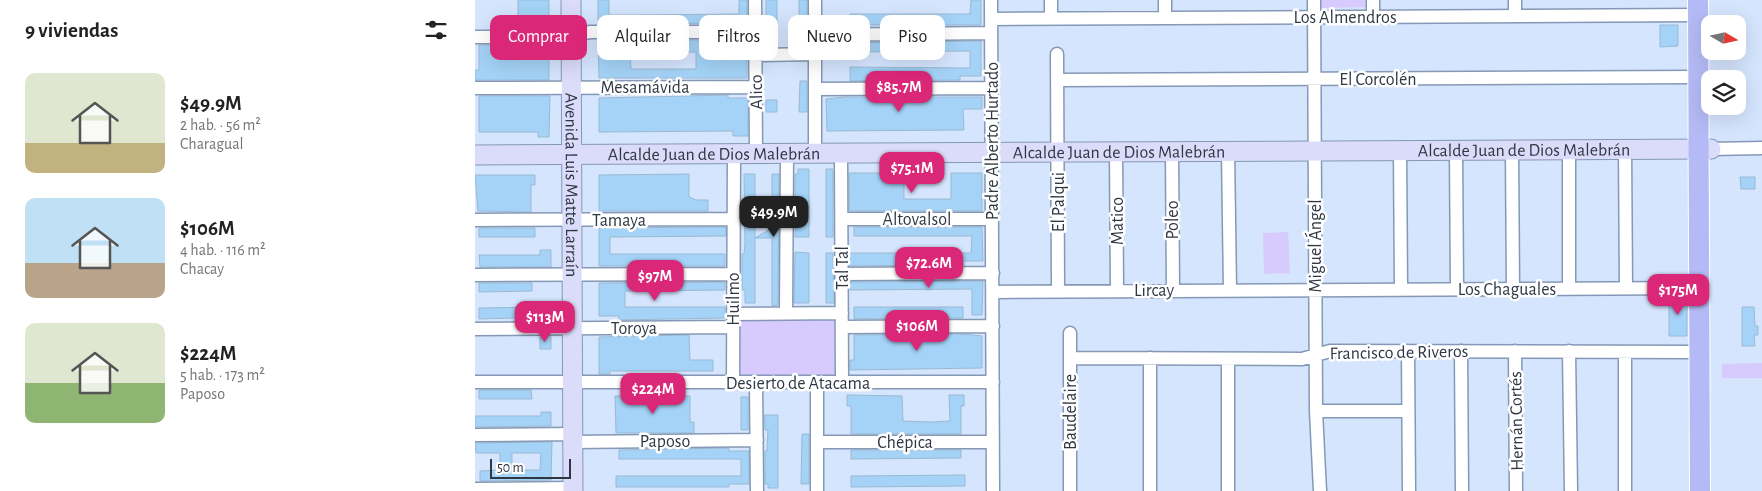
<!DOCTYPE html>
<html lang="es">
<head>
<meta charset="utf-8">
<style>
	body { margin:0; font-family:"Alegreya Sans",sans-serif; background:#f6f6f6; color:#222; height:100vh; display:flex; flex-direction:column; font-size:19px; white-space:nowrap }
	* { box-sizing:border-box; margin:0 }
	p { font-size:16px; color:#767676 }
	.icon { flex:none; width:28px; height:28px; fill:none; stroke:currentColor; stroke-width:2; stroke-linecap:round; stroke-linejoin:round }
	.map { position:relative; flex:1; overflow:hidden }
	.sheet { display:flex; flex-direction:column; background:#fff; width:475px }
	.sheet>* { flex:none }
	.banner { position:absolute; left:15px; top:15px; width:475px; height:45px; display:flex; gap:10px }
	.needle { width:32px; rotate:99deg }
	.tools { position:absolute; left:1226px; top:15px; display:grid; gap:10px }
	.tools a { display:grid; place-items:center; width:45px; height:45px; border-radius:10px; background:#fff; box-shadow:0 5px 20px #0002; font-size:25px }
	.scale { position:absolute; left:15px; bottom:12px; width:81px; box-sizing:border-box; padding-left:5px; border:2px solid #2f3743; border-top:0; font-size:14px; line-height:18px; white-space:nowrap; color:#2f3743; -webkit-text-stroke:4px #fff; paint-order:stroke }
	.price { position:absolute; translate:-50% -42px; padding:0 11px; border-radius:10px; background:#db2777; color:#fff; font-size:16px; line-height:32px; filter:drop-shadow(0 1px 2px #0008) }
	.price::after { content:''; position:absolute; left:50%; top:30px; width:15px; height:11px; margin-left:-8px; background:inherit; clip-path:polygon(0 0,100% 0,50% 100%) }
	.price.active { background:#222; color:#fff }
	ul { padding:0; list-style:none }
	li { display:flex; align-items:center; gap:15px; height:125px; padding:0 25px }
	li span { display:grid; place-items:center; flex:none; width:140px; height:100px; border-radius:10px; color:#555 }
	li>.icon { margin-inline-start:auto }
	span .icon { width:60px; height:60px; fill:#fffc; stroke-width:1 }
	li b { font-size:21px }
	h2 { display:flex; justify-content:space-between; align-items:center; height:60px; padding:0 25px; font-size:21px }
	.tag { padding:0 18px; border-radius:10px; background:#fff; box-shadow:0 5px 20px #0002; font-size:18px; line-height:45px }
	.tag.active { background:#db2777; color:#fff }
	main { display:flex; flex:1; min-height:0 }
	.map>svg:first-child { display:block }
</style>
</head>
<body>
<main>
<section class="sheet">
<h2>9 viviendas<svg class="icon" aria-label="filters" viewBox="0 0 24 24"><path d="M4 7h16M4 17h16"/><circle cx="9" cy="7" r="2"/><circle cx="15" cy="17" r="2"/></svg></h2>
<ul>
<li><span style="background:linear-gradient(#dfe7d0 70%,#c2b280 0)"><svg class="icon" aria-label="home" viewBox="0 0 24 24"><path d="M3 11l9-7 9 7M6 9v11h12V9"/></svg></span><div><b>$49.9M</b><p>2 hab. · 56 m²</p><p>Charagual</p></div></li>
<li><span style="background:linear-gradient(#bfe0f5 65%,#b9a48a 0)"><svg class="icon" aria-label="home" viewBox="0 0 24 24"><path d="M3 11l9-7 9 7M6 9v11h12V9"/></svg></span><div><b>$106M</b><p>4 hab. · 116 m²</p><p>Chacay</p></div></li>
<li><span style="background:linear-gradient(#dfe7d0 60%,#8fb573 0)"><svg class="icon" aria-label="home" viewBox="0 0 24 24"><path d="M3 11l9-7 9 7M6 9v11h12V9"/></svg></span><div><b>$224M</b><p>5 hab. · 173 m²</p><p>Paposo</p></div></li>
</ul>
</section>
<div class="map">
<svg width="1287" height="491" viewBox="0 0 1287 491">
	<rect width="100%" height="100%" fill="#d5e5fe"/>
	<path fill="#d6cbfc" d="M845 0H895V7L845 8Z
		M813 232 815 273 789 274 788 233Z
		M262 317 362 318 361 377H262Z
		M1287 363V378H1247V364Z"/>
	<path fill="#a4d3f7" stroke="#9ab9d1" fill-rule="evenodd" d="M43 0H74V29H43Z
		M123 0H134V15H162L264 14V0H272V23L123 24Z
		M291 0H302V44H291Z
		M324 0H332V24H324Z
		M496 0H506V25H374L375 14H495Z
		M1185 25H1203V46L1185 47Z
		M123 40H234L272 44V78H124ZM155 52H221V69H156Z
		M506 41V76H485V80L375 81V67L495 68V51L375 52V43Z
		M4 45H74V80H0V70H4Z
		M325 81H332V112H324Z
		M253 95V98H273V136H258V131L124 132V98Z
		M4 96H75L74 137H63V132H4Z
		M371 97H507V109H488L489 130 352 131 351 99Z
		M291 100H302V112H291Z
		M323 169H334V237H320V174H323Z
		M351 169H358V237H351Z
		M374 173H429V199H476V173H507V211H378L374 210Z
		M214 174V197L221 200H233V211H124V175Z
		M269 174H280V303H270V290H267V254H269L270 244Z
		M297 174H304L303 305 297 306V238H280L297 228Z
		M0 175H60V185H56V212L3 211Z
		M1265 177H1280V189H1266Z
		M251 227V236L135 237V254H250V266H124V228Z
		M379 227H507L508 261H488V265L375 266V253H496L497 236H379Z
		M4 228H60V237H4Z
		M65 250H76V267H5L4 255H65Z
		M320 252 334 253V303H319Z
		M351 253H358L359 303H351Z
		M508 281 507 315H497V289L375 290V282Z
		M250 282V290L150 291V307H250V318L144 320V316H124V283Z
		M4 283H57V291L4 292Z
		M1194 296H1212V336H1194Z
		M76 307 75 317 4 319V308Z
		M379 307H488V318L379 319Z
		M1267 307H1279L1280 326H1283V335H1279L1280 346H1267Z
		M488 334 507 336V368L375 370V360H379V335Z
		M214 335 215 360H238V371H135V374H124V337Z
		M65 337H76V349H65Z
		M4 390H56L57 399H4Z
		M372 395 427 396 428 421 455 422 475 421 474 395H489V406H486V434H376V406H372Z
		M140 396H215V422H219V433H141Z
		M266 397H273V430H266Z
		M66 412H76V426L0 427V416H66Z
		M289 415H303V488H293V484H290V451H292L293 430H290Z
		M327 434H334V484H326Z
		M77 442 76 480 5 481V471L25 470V453H1L0 443ZM37 453H66L65 470H37Z
		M254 448V451H274V484H254V487H141V476H266V459H144V450Z
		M376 450H486V458L376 459Z
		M490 475V486L376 487V476Z"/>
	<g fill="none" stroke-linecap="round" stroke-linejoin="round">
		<defs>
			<path id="street" d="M280 0 281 154
				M340 0V154
				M516 0 518 491
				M576 0V18
				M690 0V18
				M839 0 841 411 845 491
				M898 0V17
				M1040 0V16
				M516 19 1223 15
				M340 35 516 33
				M0 37H78L116 32H280
				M582 54 583 291
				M280 55 340 54
				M582 80 1223 77
				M0 88 281 87
				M340 89 517 88
				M1150 149 1151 288
				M1236 149 1287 148
				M753 150 755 290
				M925 150 926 289
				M981 150 982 289
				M1037 150 1038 289
				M641 151 642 291
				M697 151 698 290
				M366 153 367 383
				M367 219H517
				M0 220 258 219
				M367 274 518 273
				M0 275 258 274
				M1094 289V149
				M518 292 1224 288
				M311 313 312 154
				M258 314 367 313
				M367 327 518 326
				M0 329 258 327
				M595 333V491
				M933 351 934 491
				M986 351 987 491
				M1040 351 1041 491
				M1094 351 1096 491
				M1150 352V491
				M595 358 827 359 855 351 1224 352
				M0 382H518
				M258 383 259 154
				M281 383 282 491
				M342 383V491
				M841 411H933
				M0 435 97 434
				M97 442 282 440
				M342 442H518
				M0 489 98 488
				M675 491V358
				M753 491V359"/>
			<g id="secondary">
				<path id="s1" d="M96 0 98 491"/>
				<path id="s2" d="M0 155 1236 149"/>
			</g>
			<path id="primary" d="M1223 0 1225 491"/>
		</defs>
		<use href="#street" stroke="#8598b5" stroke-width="15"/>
		<use href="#secondary" stroke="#8598b5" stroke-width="21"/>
		<use href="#primary" stroke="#fff" stroke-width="22"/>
		<use href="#street" stroke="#fff" stroke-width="12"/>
		<use href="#secondary" stroke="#dadcfa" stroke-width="19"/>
		<use href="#primary" stroke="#b4baf5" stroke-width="20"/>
	</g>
	<g text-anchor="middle" stroke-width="5" stroke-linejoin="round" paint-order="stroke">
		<g font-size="18" fill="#2f3743" stroke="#fff">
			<text x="870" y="23">Los Almendros</text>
			<text x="903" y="85">El Corcolén</text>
			<text x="170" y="93">Mesamávida</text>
			<text transform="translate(281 92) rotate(-91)" y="6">Alico</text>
			<text transform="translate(517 141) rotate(-90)" y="6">Padre Alberto Hurtado</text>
			<text dy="6" stroke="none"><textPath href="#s2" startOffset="1049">Alcalde Juan de Dios Malebrán</textPath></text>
			<text dy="6" stroke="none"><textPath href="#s2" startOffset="644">Alcalde Juan de Dios Malebrán</textPath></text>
			<text dy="6" stroke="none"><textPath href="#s2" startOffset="239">Alcalde Juan de Dios Malebrán</textPath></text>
			<text dy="6" stroke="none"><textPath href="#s1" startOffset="185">Avenida Luis Matte Larraín</textPath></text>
			<text transform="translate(583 202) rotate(-90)" y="6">El Palqui</text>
			<text x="442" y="225">Altovalsol</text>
			<text x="144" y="226">Tamaya</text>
			<text transform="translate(697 220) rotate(-90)" y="6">Poleo</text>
			<text transform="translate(642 221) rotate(-90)" y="6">Matico</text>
			<text transform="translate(840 246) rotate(-90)" y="6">Miguel Ángel</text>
			<text transform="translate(367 268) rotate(-90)" y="6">Tal Tal</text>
			<text x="1032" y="295">Los Chaguales</text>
			<text x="679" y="296">Lircay</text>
			<text transform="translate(258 299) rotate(-90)" y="6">Huilmo</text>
			<text x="159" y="334">Toroya</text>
			<text transform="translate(924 352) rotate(-1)" y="6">Francisco de Riveros</text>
			<text x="323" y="389">Desierto de Atacama</text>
			<text transform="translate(595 412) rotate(-90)" y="6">Baudelaire</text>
			<text transform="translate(1041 421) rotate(-91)" y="6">Hernán Cortés</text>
			<text x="190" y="447">Paposo</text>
			<text x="430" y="448">Chépica</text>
		</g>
	</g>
</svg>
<div class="tools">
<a><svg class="needle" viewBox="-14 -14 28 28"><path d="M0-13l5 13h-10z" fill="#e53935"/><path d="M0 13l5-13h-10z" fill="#767676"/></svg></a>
<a><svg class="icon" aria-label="layers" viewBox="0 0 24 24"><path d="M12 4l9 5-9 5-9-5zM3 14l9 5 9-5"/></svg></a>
</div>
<div class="scale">50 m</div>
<b class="price" style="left:424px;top:113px">$85.7M</b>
<b class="price" style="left:437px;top:194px">$75.1M</b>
<b class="price active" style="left:299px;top:238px">$49.9M</b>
<b class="price" style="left:454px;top:289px">$72.6M</b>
<b class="price" style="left:180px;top:302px">$97M</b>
<b class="price" style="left:1203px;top:316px">$175M</b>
<b class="price" style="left:70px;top:343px">$113M</b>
<b class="price" style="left:442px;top:352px">$106M</b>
<b class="price" style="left:178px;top:415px">$224M</b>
<div class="banner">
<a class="tag active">Comprar</a>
<a class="tag">Alquilar</a>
<a class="tag">Filtros</a>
<a class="tag">Nuevo</a>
<a class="tag">Piso</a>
</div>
</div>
</main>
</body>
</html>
